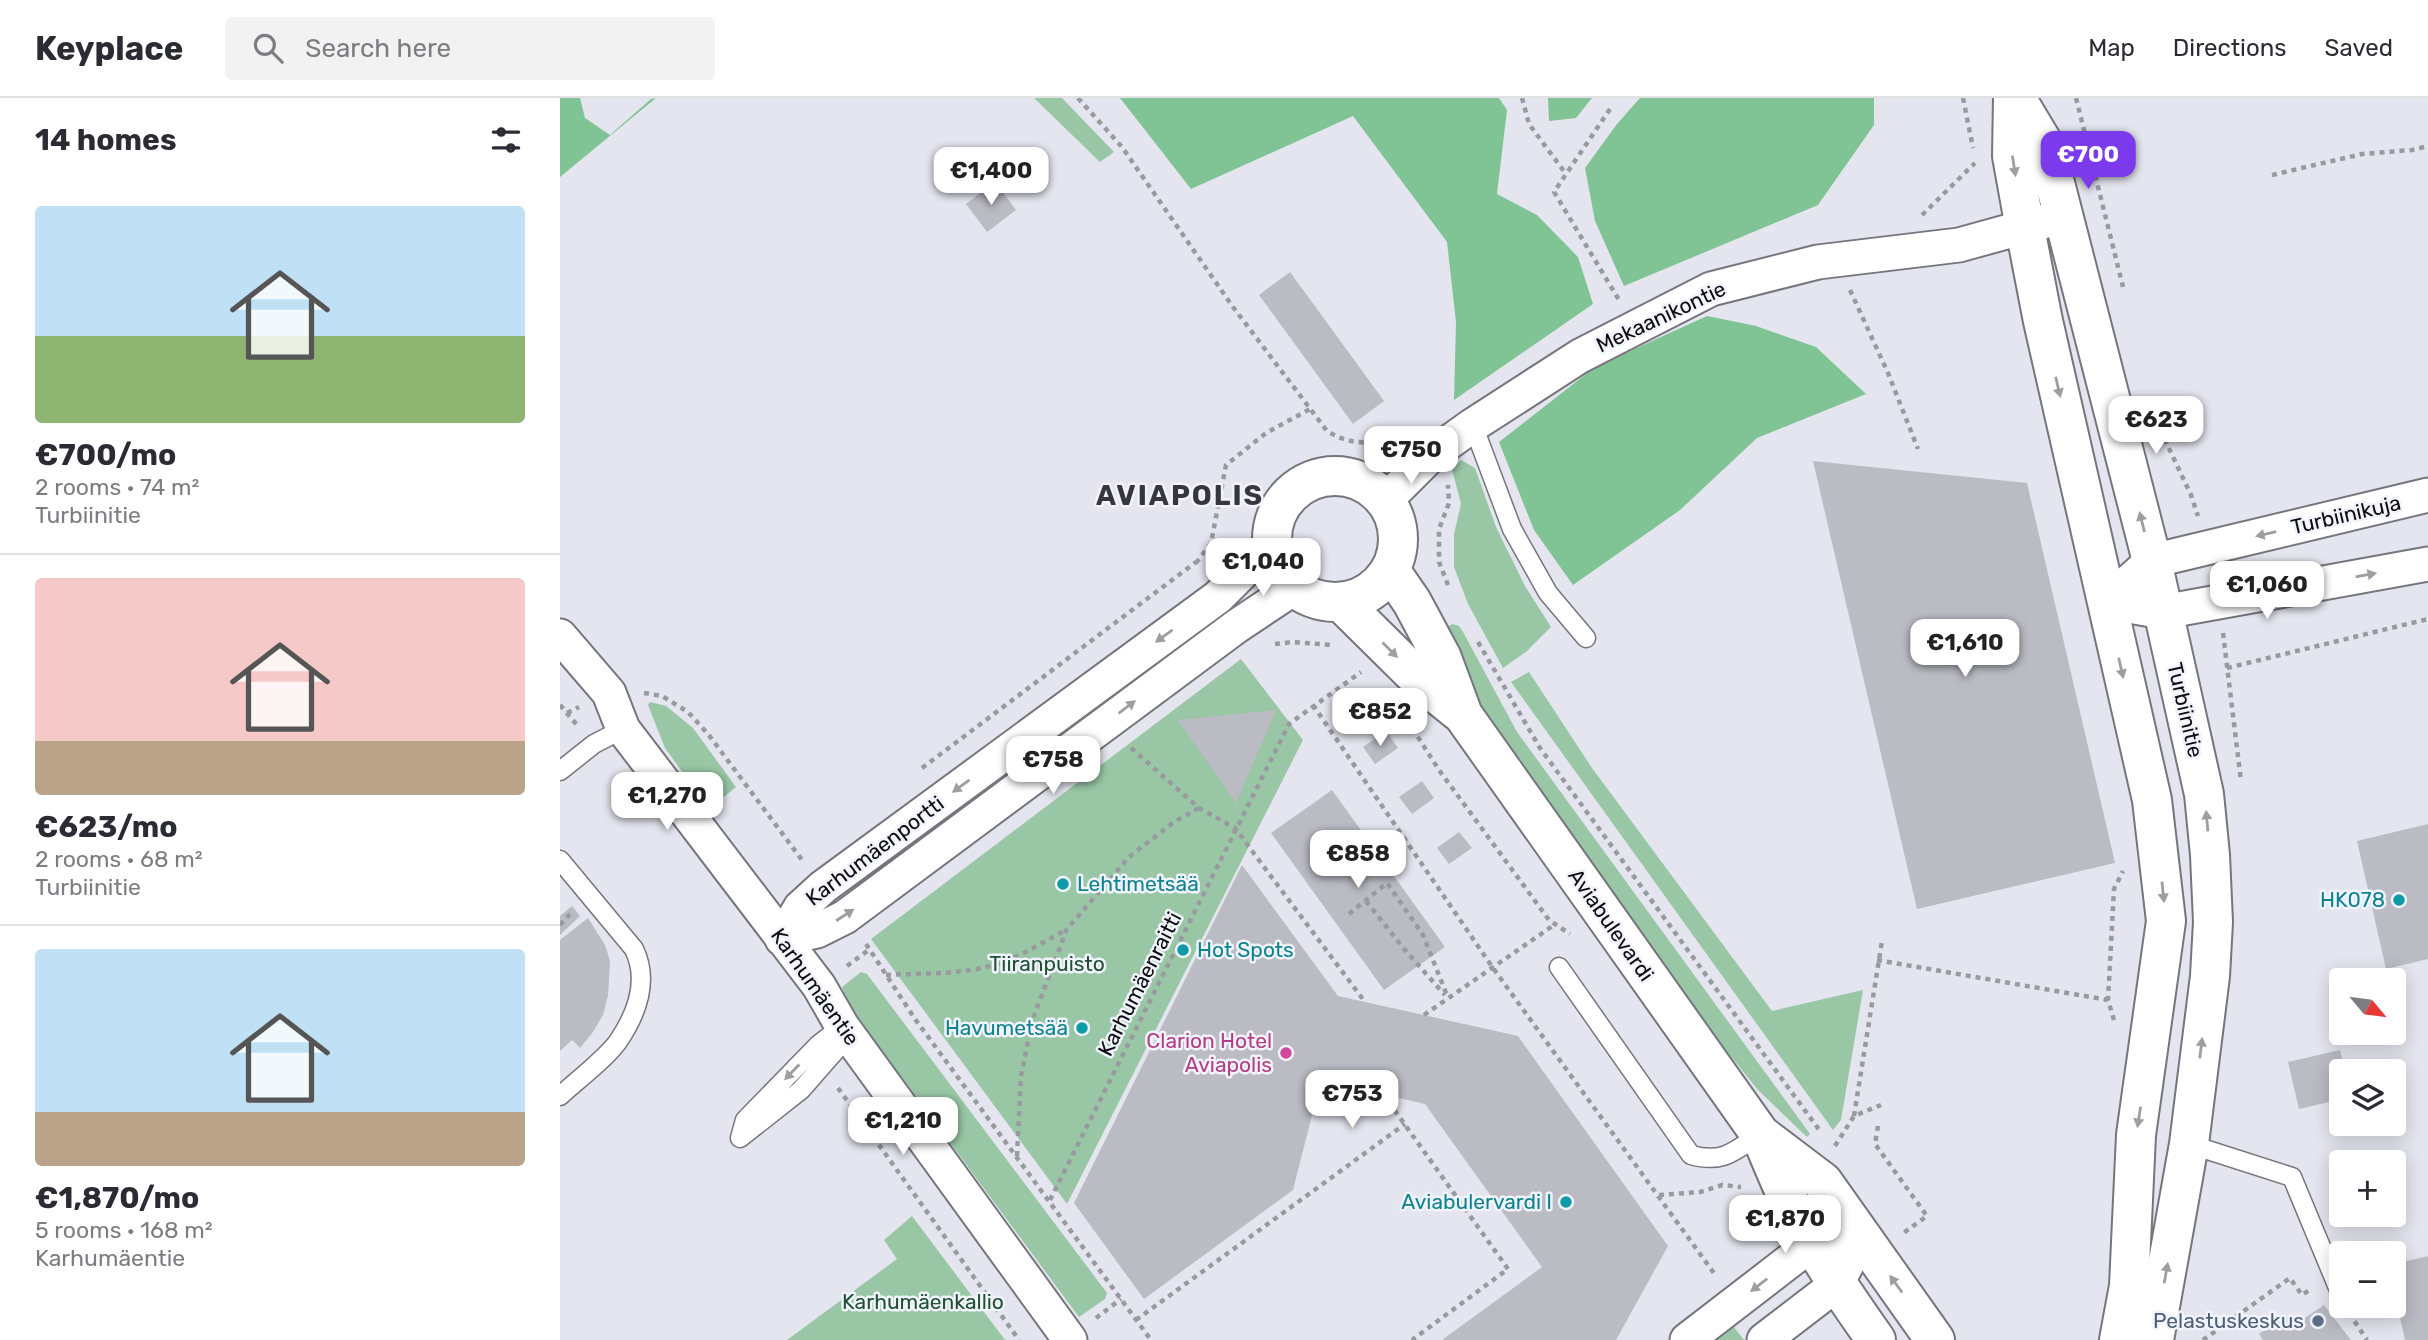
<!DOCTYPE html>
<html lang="en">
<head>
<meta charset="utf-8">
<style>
	body { margin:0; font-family:Rubik,sans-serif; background:#f2f2f3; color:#2b2b33; height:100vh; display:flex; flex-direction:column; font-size:26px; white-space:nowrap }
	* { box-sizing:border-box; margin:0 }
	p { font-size:23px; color:#7c7c81 }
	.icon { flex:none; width:38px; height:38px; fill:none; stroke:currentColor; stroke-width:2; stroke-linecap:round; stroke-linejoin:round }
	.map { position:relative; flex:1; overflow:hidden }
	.panel { display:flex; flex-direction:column; background:#fff; width:560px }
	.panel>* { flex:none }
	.needle { width:46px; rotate:119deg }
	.tools { position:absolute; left:1769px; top:870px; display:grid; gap:14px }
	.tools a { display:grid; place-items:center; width:77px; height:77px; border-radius:7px; background:#fff; box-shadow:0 4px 18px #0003; font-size:35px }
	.price { position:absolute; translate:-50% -60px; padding:0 16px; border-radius:14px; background:#fff; color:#222; font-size:23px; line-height:46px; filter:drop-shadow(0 2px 4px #0008) }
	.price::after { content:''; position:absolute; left:50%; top:42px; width:21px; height:16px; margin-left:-10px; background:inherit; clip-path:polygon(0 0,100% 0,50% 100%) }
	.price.on { background:#7c3aed; color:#fff }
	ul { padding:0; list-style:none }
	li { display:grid; align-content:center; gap:14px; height:371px; padding:0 35px }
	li+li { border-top:2px solid #e1e1e2 }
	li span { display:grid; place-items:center; height:217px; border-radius:7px; color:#555 }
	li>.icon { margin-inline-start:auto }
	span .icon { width:126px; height:126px; fill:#fffc; stroke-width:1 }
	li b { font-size:30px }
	h2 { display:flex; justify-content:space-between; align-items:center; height:84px; padding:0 35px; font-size:30px }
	header { display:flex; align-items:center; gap:42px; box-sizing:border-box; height:98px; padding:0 35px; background:#fff; border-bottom:2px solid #e1e1e2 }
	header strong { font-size:33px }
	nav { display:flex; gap:38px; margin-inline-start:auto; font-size:24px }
	.search { width:490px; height:63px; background:#f2f2f3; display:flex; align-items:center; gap:18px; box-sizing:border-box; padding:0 24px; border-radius:7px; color:#7c7c81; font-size:26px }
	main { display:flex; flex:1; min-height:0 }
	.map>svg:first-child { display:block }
</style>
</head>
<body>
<header>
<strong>Keyplace</strong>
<div class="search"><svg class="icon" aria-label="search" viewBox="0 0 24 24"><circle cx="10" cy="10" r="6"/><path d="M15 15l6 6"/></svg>Search here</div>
<nav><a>Map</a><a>Directions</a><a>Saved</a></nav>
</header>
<main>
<section class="panel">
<h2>14 homes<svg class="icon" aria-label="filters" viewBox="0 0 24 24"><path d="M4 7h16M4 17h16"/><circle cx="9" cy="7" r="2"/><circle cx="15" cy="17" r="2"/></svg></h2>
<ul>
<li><span style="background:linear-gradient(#bfe0f5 60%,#8fb573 0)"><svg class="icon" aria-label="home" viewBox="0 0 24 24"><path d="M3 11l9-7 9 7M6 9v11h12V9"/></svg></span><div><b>€700/mo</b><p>2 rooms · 74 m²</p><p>Turbiinitie</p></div></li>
<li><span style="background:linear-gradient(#f6c9c9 75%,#b9a48a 0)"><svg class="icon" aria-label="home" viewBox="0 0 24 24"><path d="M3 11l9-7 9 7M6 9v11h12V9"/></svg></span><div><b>€623/mo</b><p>2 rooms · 68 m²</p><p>Turbiinitie</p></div></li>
<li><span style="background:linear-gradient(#bfe0f5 75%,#b9a48a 0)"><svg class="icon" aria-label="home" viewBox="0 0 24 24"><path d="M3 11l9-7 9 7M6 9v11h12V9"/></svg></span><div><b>€1,870/mo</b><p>5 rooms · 168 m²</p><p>Karhumäentie</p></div></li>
</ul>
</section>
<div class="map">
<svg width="1868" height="1242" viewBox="0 0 1868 1242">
	<rect width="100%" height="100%" fill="#e4e5ee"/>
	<path fill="#99c7a6" d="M474 0H502L554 54 540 64Z
		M901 362 915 370 936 429 965 488 991 529 967 553 943 570 908 506 894 469V436L901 406 892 371Z
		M893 526 899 528 903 534 957 634 1250 1036 1247 1039 1198 992 1165 951 951 656 922 609 881 531Z
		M681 561 743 642 507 1106 311 841Z
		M969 574 1032 670 1212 913 1303 892 1281 1022 1273 1032 951 584Z
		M90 604 106 608 133 630 176 689 149 711 105 650 88 607Z
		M301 874 307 876 547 1195 545 1201 519 1219 303 927 287 902 282 889Z
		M352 1118 445 1242H227L337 1161 324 1142Z
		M1173 1228 1184 1242H1155Z"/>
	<path fill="#80c395" d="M0 0H20L25 20 50 37 91 1 96 0 0 79Z
		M560 0H939L947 12 937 96 977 117 1018 159 1033 206 894 302 896 224 887 144 793 18 631 91Z
		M988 0H1032L1016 20 989 23Z
		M1080 0H1314V27L1258 107 1064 188 1035 123 1025 70 1057 26Z
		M1147 218 1196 228 1256 249 1306 296 1197 340 1120 412 1013 487 974 432 939 344 1035 269Z"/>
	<path fill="#babbc3" d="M435 84 456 112 427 134 406 106Z
		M730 174 824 303 793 326 699 197Z
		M1253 363 1467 385 1555 765 1357 811Z
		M716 612 676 705 618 622Z
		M826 633 838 650 815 666 803 649Z
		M862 683 874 700 852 716 839 699Z
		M772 692 885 849 824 892 711 735Z
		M1868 726V861L1826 871 1797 743Z
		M899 734 912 750 889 766 877 750Z
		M682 767 778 898 958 938 1108 1148 1056 1242H882L982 1169 865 1006 761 982 733 1092 584 1201 514 1105Z
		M12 808 20 818 0 837V818Z
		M28 820 45 847 50 863 48 898 43 917 33 934 20 950 12 942 0 953V842Z
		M1780 952 1785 973H1782V1001L1739 1011 1728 964Z
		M1868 1158V1242H1845L1834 1193V1166Z
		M1764 1207 1791 1242H1703L1699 1236 1726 1218 1733 1228Z"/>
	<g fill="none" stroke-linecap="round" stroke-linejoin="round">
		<defs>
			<path id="service" d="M913 327 952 431 988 495 1026 540
				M0 673 34 646 63 631
				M0 762 74 851C89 882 77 915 59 942 49 958 15 984 0 998
				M999 869 1131 1057C1163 1066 1175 1053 1200 1036
				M282 928 258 947 185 1022 180 1040 241 992 289 937
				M1629 1046 1732 1079 1779 1192"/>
			<path id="minor" d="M825 403 870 358 913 327 1020 258 1151 191 1258 164 1399 147 1504 118
				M1546 504 1592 463 1868 397
				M1546 504 1603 514 1868 466
				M0 538 49 595 63 631 259 888 282 928 510 1242
				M222 841 240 810 263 789 658 499 711 446
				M222 841 257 833 285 819 677 528 734 490
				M1127 1242 1253 1145 1301 1139
				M1204 1242 1277 1186 1301 1139"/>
			<path id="tertiary" d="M1453 0 1452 58 1465 130 1483 223 1592 702 1606 823 1576 1037 1569 1188 1559 1242
				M1456 0 1486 50 1592 463 1644 696 1650 757 1653 824 1650 878 1629 1046 1594 1242
				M712 441a63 63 0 1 1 126 0a63 63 0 1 1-126 0Z
				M830 472 852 504 882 560 903 617
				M781 504 863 585 903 617 1200 1036C1210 1059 1219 1082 1230 1105 1254 1153 1285 1198 1316 1242
				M1201 1037 1263 1084 1375 1242"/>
		</defs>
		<use href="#service" stroke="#75767d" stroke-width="21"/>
		<use href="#minor" stroke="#75767d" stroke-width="37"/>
		<use href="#tertiary" stroke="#75767d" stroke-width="42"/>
		<path stroke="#9999a0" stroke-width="4.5" stroke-dasharray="5 5" stroke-linecap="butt" d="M518 0 562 49 673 209 767 333C794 349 810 345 840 339
			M962 0 969 26 1006 76
			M1403 0 1413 50
			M1516 0 1563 189
			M1050 11 994 94 1059 202
			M1712 77 1802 56 1852 52 1868 48
			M1362 117 1415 65
			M1290 192 1328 275 1358 351
			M1596 323 1631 397 1638 418
			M636 465 651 445 666 367 706 335 750 311
			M888 487 879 464V431L889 405 888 387
			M1663 535 1681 683
			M918 544 980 650 1260 1033
			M715 546 733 544 772 547
			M1667 570 1868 521
			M84 595 102 598 128 614 148 636 242 762
			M0 607 17 627
			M753 607 933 870 1156 1178
			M7 615 19 609
			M847 622 879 672 989 822 1010 836
			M571 650 639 710 675 730 805 904
			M362 670 636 464
			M806 803 844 851 885 897
			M789 816 827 785 863 837 888 900
			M0 827 10 816
			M306 846 355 921 591 1242
			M1317 862 1548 902
			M287 868 310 851
			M326 877C362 875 399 877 434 867 460 859 484 844 507 831
			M864 917 994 827
			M1554 922 1548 902 1554 791 1563 773
			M278 990 459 1242
			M823 996 948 1171 852 1242
			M1294 1018 1322 843
			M1318 1028 1315 1046 1367 1118 1342 1136
			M1275 1048 1294 1018 1321 1007
			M457 1058 461 978 472 923 507 831 569 759 614 724 639 710
			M1099 1097 1140 1094 1162 1087 1181 1089
			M490 1102 729 626 801 574
			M1789 1215 1807 1242
			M536 1220 561 1201
			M576 1222 845 1026
			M1643 1242 1730 1180 1742 1197 1751 1191"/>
		<use href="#service" stroke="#fff" stroke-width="18"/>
		<use href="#minor" stroke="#fff" stroke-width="33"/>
		<use href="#tertiary" stroke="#fff" stroke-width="38"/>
	</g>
	<defs><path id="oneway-solid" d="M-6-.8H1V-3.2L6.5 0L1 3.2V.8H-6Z" transform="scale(1.75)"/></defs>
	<g fill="#9e9e9f">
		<use href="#oneway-solid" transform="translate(1454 68) rotate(81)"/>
		<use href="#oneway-solid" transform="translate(1498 289) rotate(77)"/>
		<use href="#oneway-solid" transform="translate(1582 424) rotate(-104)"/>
		<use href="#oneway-solid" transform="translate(1706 436) rotate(167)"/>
		<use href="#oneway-solid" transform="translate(1806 477) rotate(-10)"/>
		<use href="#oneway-solid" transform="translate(604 538) rotate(144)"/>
		<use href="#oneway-solid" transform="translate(830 552) rotate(45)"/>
		<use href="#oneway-solid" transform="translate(1561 570) rotate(77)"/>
		<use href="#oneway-solid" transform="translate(567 609) rotate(-37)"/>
		<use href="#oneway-solid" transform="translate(401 688) rotate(144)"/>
		<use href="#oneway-solid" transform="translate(1647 723) rotate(-95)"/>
		<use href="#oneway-solid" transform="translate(1603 794) rotate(84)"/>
		<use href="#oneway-solid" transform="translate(285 817) rotate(-33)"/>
		<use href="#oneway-solid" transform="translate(1641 950) rotate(-83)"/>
		<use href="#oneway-solid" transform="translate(232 974) rotate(134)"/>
		<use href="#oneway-solid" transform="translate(1579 1019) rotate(99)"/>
		<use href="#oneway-solid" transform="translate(1606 1175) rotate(-80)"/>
		<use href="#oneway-solid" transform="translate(1336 1186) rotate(-126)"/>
		<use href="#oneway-solid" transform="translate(1199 1187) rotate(142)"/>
	</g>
	<g fill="#0f9aa8" stroke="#f1f3fb" stroke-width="2.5">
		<circle cx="503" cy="786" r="7"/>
		<circle cx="1839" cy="802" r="7"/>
		<circle cx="623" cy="852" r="7"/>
		<circle cx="522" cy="930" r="7"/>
		<circle cx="1006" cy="1104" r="7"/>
	</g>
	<circle fill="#d1479c" stroke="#f1f3fb" stroke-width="2.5" cx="726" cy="955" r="7"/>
	<circle fill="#5c6f8a" stroke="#f1f3fb" stroke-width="2.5" cx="1758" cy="1223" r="7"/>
	<g text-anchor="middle" stroke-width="5" stroke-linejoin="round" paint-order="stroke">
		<g font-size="21" fill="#0c0c0f" stroke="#f1f3fb">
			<text transform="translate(1101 219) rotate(-25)" y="7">Mekaanikontie</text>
			<text transform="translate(1786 417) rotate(-13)" y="7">Turbiinikuja</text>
			<text transform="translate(1625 612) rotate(77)" y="7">Turbiinitie</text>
			<text transform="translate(315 753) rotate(-37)" y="7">Karhumäenportti</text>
			<text transform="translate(1051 827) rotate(55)" y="7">Aviabulevardi</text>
			<text transform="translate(580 886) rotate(-63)" y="7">Karhumäenraitti</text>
			<text transform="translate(255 889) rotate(55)" y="7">Karhumäentie</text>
		</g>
		<g font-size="21" fill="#0d838f" stroke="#f1f3fb" text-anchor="end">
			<text x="517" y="793" text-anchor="start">Lehtimetsää</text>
			<text x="1825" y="809">HK078</text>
			<text x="637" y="859" text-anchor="start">Hot Spots</text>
			<text x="508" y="937">Havumetsää</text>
			<text x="992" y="1111">Aviabulervardi I</text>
		</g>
		<g font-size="21" fill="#1e5031" stroke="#f1f3fb">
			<text x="487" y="873">Tiiranpuisto</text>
			<text x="363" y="1211">Karhumäenkallio</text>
		</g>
		<g font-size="21" fill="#b23c85" stroke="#f1f3fb" text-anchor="end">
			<text x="712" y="950">Clarion Hotel<tspan x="712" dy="24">Aviapolis</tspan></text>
		</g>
		<g font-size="21" fill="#4e5e75" stroke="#f1f3fb" text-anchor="end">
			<text x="1744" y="1230">Pelastuskeskus</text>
		</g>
		<g font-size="28" font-weight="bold" letter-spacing="2" fill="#36373e" stroke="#f1f3fb">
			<text x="620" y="407">AVIAPOLIS</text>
		</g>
	</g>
</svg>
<div class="tools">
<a><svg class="needle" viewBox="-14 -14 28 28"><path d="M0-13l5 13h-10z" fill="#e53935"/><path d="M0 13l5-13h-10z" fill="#7c7c81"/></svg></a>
<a><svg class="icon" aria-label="layers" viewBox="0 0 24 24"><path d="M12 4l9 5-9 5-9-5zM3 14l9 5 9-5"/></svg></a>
<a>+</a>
<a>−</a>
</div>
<b class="price on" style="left:1528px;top:93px">€700</b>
<b class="price" style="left:431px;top:109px">€1,400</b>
<b class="price" style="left:1596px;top:358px">€623</b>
<b class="price" style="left:851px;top:388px">€750</b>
<b class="price" style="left:703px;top:500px">€1,040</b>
<b class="price" style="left:1707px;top:523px">€1,060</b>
<b class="price" style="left:1405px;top:581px">€1,610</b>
<b class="price" style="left:820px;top:650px">€852</b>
<b class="price" style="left:493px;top:698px">€758</b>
<b class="price" style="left:107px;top:734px">€1,270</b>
<b class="price" style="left:798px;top:792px">€858</b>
<b class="price" style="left:792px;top:1032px">€753</b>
<b class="price" style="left:343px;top:1059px">€1,210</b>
<b class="price" style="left:1225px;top:1157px">€1,870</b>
</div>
</main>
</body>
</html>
